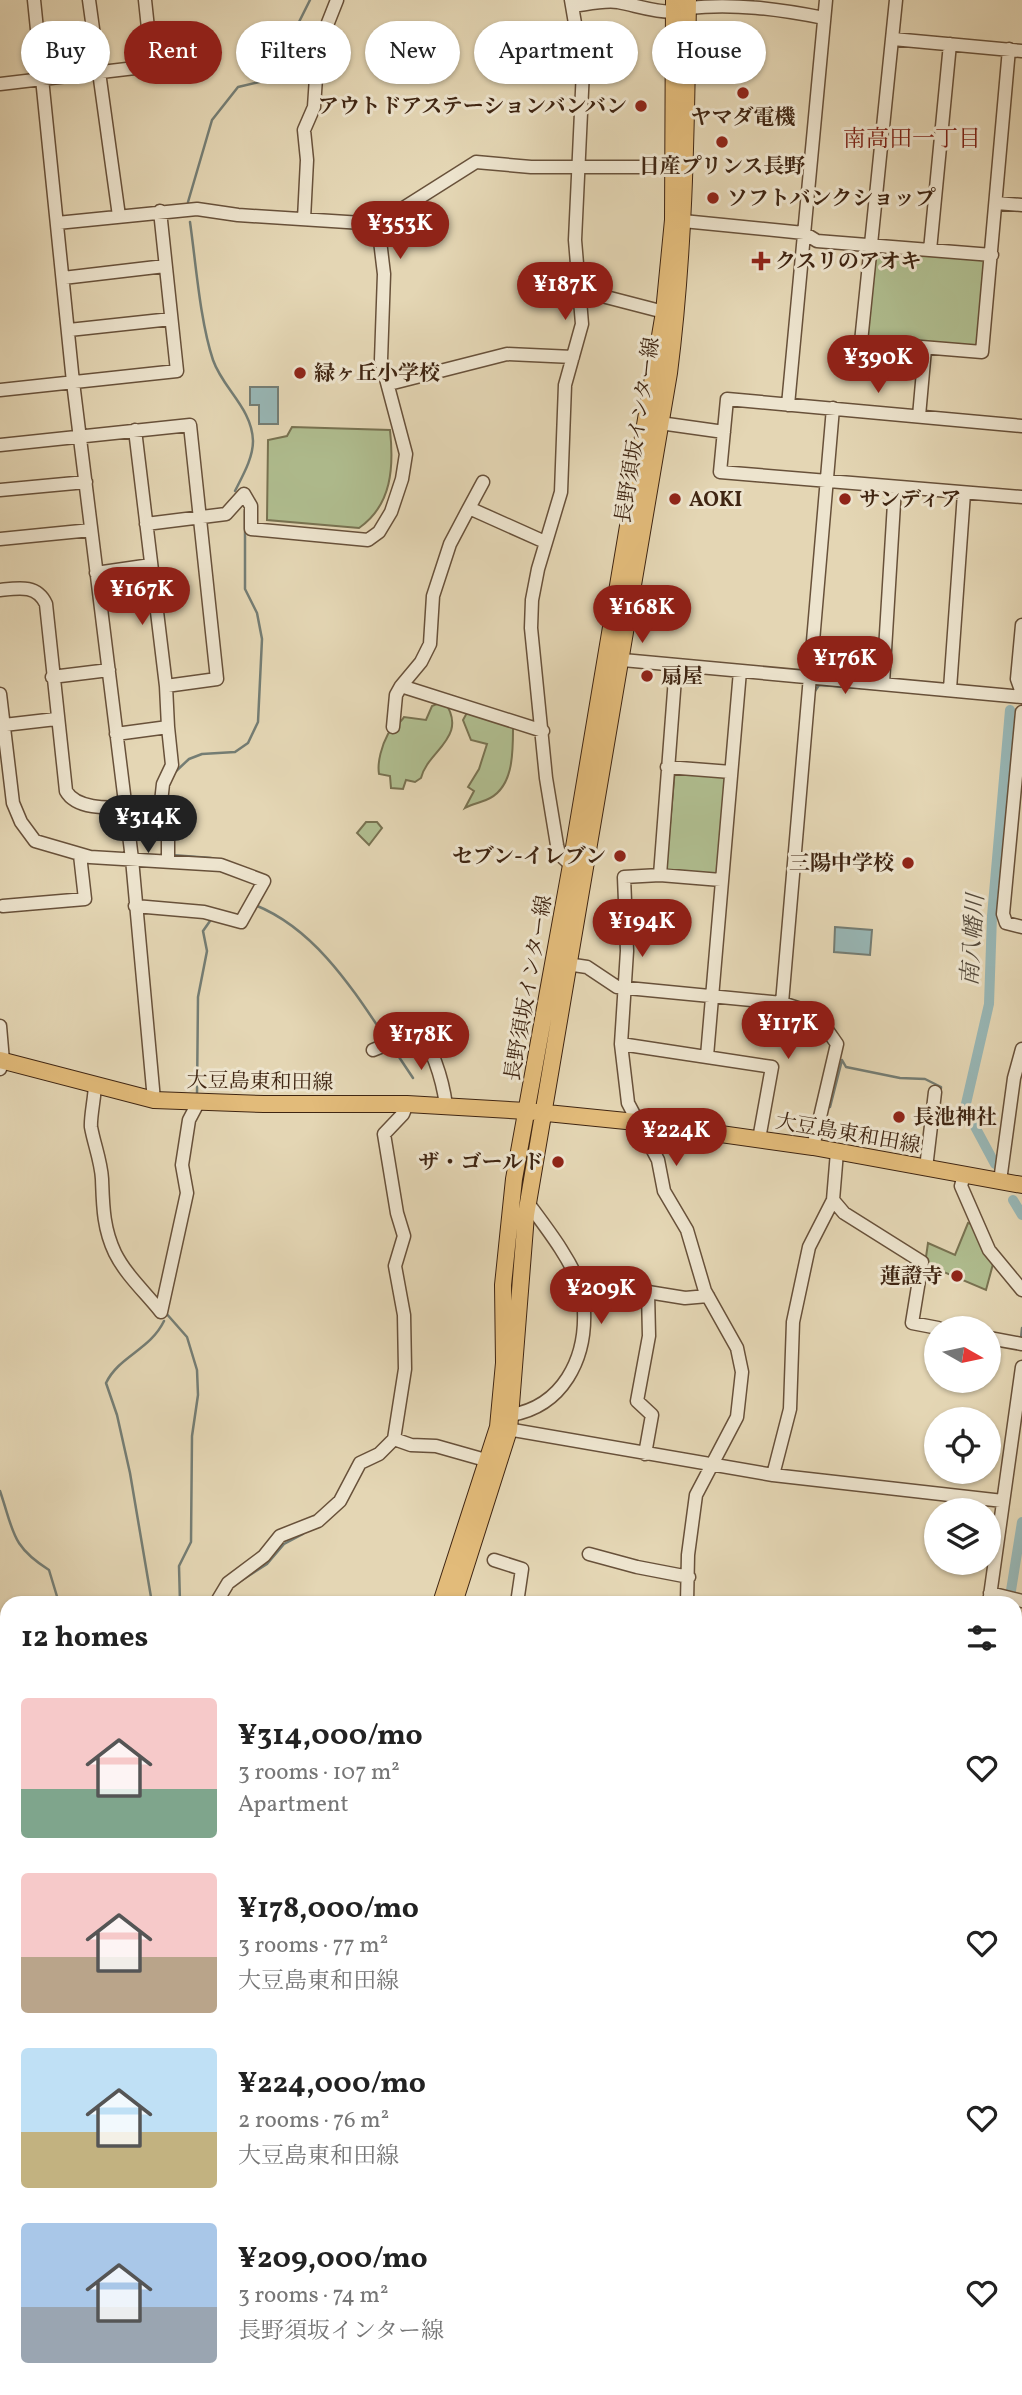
<!DOCTYPE html>
<html lang="en">
<head>
<meta charset="utf-8">
<style>
	body { margin:0; font-family:Vollkorn,"Noto Serif JP",serif; background:#f6f6f6; color:#222; height:100vh; display:flex; flex-direction:column; font-size:26px; white-space:nowrap }
	* { box-sizing:border-box; margin:0 }
	p { font-size:23px; color:#767676 }
	.icon { flex:none; width:38px; height:38px; fill:none; stroke:currentColor; stroke-width:2; stroke-linecap:round; stroke-linejoin:round }
	.map { position:relative; flex:1; overflow:hidden }
	.side { position:absolute; left:0px; top:1596px; width:1022px; height:800px; display:flex; flex-direction:column; background:#fff; border-radius:21px 21px 0 0; box-shadow:0 2px 5px #0004 }
	.side>* { flex:none }
	.banner { position:absolute; left:21px; top:21px; width:980px; height:63px; display:flex; gap:14px }
	.needle { width:46px; rotate:99deg }
	.tools { position:absolute; left:924px; top:1316px; display:grid; gap:14px }
	.tools a { display:grid; place-items:center; width:77px; height:77px; border-radius:50%; background:#fff; box-shadow:0 2px 5px #0004; font-size:35px }
	.price { position:absolute; translate:-50% -60px; padding:0 16px; border-radius:24px; background:#8f2418; color:#fff; font-size:23px; line-height:46px; filter:drop-shadow(0 2px 4px #0008) }
	.price::after { content:''; position:absolute; left:50%; top:42px; width:21px; height:16px; margin-left:-10px; background:inherit; clip-path:polygon(0 0,100% 0,50% 100%) }
	.price.selected { background:#222; color:#fff }
	ul { padding:0; list-style:none }
	li { display:flex; align-items:center; gap:21px; height:175px; padding:0 21px }
	li span { display:grid; place-items:center; flex:none; width:196px; height:140px; border-radius:7px; color:#555 }
	li>.icon { margin-inline-start:auto }
	span .icon { width:84px; height:84px; fill:#fffc; stroke-width:1 }
	li b { font-size:30px }
	h2 { display:flex; justify-content:space-between; align-items:center; height:84px; padding:0 21px; font-size:30px }
	.pill { padding:0 24px; border-radius:32px; background:#fff; box-shadow:0 2px 5px #0004; font-size:24px; line-height:63px }
	.pill.selected { background:#8f2418; color:#fff }
	.map>svg:first-child { display:block }
</style>
</head>
<body>
<div class="map">
<svg width="1022" height="2395" viewBox="0 0 1022 2395">
	<rect width="100%" height="100%" fill="#e4d6b4"/>
	<filter id="stains"><feTurbulence type="fractalNoise" baseFrequency=".00286" numOctaves="4"/><feColorMatrix values="0 0 0 0 .2 0 0 0 0 .09 0 0 0 0 .02 0 0 0 .5 -.17"/></filter>
	<radialGradient id="worn" r=".72"><stop offset=".6" stop-color="#630" stop-opacity="0"/><stop offset="1" stop-color="#630" stop-opacity=".3"/></radialGradient>
	<path fill="#b0be90" stroke="#787251" stroke-width="2" d="M870 244 992 255 982 352 861 342Z
		M292 427 390 430C394 467 392 505 359 528L267 520 268 440 287 436Z
		M444 701C470 737 427 751 421 778L415 782 406 780 403 789 391 788 390 776 379 774C377 762 382 745 388 734 392 727 400 724 404 717L426 720 432 706Z
		M469 709 513 727C513 752 514 789 486 800 479 803 472 804 465 808L474 791 468 787 479 769 487 744 471 740 463 720Z
		M675 769 727 778 719 871 713 875 666 869Z
		M366 822H377L382 828 369 845 357 833Z
		M968 1223 972 1224 993 1264 986 1290 925 1264 928 1243 955 1255Z
		M0 2276 7 2284V2389H98L104 2395H0Z"/>
	<path fill="#98b7b6" stroke="#747d74" stroke-width="2" d="M250 387H278V424H259V405H250Z
		M835 927 872 930 870 955 834 952Z
		M0 2169 7 2170V2212L0 2218Z"/>
	<g fill="none" stroke-linecap="round" stroke-linejoin="round">
		<path stroke="#747d74" stroke-width="2.5" d="M188 202 212 120 238 87 268 80C269 64 284 57 297 51L298 24 310 0
			M190 222C196 264 200 321 213 360 223 389 252 408 253 441 253 458 243 475 235 491
			M815 691 819 685 875 689
			M174 773 189 759 202 754 235 752 248 743 258 722 262 639 257 613 245 589V511
			M172 855 211 858
			M255 905C315 929 352 988 387 1040
			M393 1048 413 1078
			M197 1095 198 997 207 951 203 931 210 921
			M830 1107 842 1060 846 1067 900 1078 925 1079 941 1087 937 1125
			M824 1130 827 1118
			M165 1312 187 1337 197 1370 198 1395 192 1436 191 1542 179 1566 180 1603
			M1021 1338 1022 1328
			M386 1454 396 1445
			M0 1491C14 1532 11 1546 49 1570L59 1603
			M239 1582 267 1564 284 1544 303 1534
			M152 1603 130 1473 117 1415 106 1383C119 1356 150 1350 164 1321
			M0 2266 7 2274
			M103 2389 106 2392
			M686 2395 687 2389"/>
		<path stroke="#98b7b6" stroke-width="10" d="M995 1164 965 1108 989 1004 992 916 1010 710
			M1013 1200 1022 1215
			M1009 1603 1022 1522
			M1015 1677 1022 1683"/>
		<defs>
			<path id="minor" d="M34 0 73 382 132 859 154 1100
				M89 0 119 216
				M896 0 861 342 982 352 1009 49
				M573 6C588 4 603 0 618 2 638 6 654 12 674 12
				M688 8C734 3 778 9 824 18
				M893 39 1022 51
				M0 84 152 66 145 0
				M996 203 1022 205
				M304 219 307 160 304 130 314 107 318 48 337 0
				M673 220 804 233 817 241 992 255
				M57 223 197 209 238 215 378 224 476 162 531 167H680
				M930 250 950 44
				M63 278 165 266
				M579 290 664 312
				M69 330 171 319
				M389 384 507 354 573 357
				M0 390 177 371 160 211
				M788 405 826 0
				M919 416 925 349
				M660 423 724 432
				M1022 426 727 399 720 472 1022 497
				M135 430 166 686
				M0 445 190 425 217 679 166 686 168 727 116 734
				M0 490 86 482
				M469 508 483 482
				M146 524 226 514 244 494 251 506V529L368 540 379 532 391 512 402 479 406 454 381 360 384 274 378 224
				M0 539 91 530
				M96 573 151 565
				M0 590C18 588 37 584 46 604L66 791C76 809 107 808 125 807
				M1022 625 1017 679 1022 693
				M612 659 1022 697
				M52 677 109 670
				M883 683 895 487
				M950 689 964 493
				M0 694 13 803 21 822 35 841 90 857 221 865 264 881 241 922 204 912 135 906
				M1022 712 1003 914 1006 923 1022 927
				M4 725 56 719
				M168 727 172 765 163 784 159 820 168 839V862
				M393 727 396 695 401 686
				M543 731 401 686 421 662 430 644 433 596 450 544 469 508 545 542
				M667 767 731 772
				M571 865 559 854 557 845 546 778 531 628 532 600 538 569 561 492 565 385 582 324 575 240 583 70 571 0
				M660 875 676 665
				M3 906 85 899 80 855
				M567 964 587 967 617 987 782 1003 816 1014 837 1044 813 1147
				M782 1003 833 408
				M0 1026 3 1061 0 1069
				M412 1027C432 1039 443 1083 446 1105
				M621 1044 772 1067 759 1139
				M373 1050 420 1031
				M707 1056 740 671
				M95 1084C95 1096 90 1118 91 1127 94 1144 101 1161 102 1179 103 1205 103 1228 115 1253 126 1275 145 1292 161 1312
				M407 1104 403 1114 384 1134 397 1213 404 1236 395 1266 404 1315 405 1369 394 1439 411 1445 436 1446 489 1461
				M926 1168 935 1092
				M964 1175 961 1186 989 1250 1022 1290
				M1000 1181 1014 1078 1022 1049
				M833 1200 844 1213 922 1262 912 1323 938 1328
				M161 1312 187 1193 182 1165 189 1120 199 1101
				M989 1338 1022 1344
				M511 1415C563 1406 586 1359 584 1311 584 1304 585 1296 582 1290 570 1258 548 1230 528 1203
				M501 1428 773 1475 1003 1501
				M645 1454 652 1415 637 1401 649 1336 648 1292 685 1298 708 1296
				M773 1475 790 1409 793 1322 809 1247 833 1200 837 1152
				M589 1554 637 1567 689 1577
				M494 1560 522 1569 517 1603
				M990 1593 1022 1601
				M216 1603 228 1583 264 1556 280 1536 318 1521 340 1501 360 1463 379 1454 394 1439
				M687 1603 688 1555 696 1495 737 1417 742 1372 737 1348 705 1291 687 1230 664 1191 658 1160 628 1103 621 1044 627 951 624 877 660 875 721 880
				M989 1603 1022 1367
				M0 1701 7 1700
				M1015 1761 1022 1728
				M1015 1830 1022 1831
				M1015 1917 1022 1918
				M1015 1996 1022 1997
				M0 2026 7 2027
				M0 2223 7 2218
				M0 2252 7 2260
				M115 2389 122 2395
				M588 2395 589 2389
				M692 2395 693 2389
				M890 2395V2389"/>
			<path id="major" d="M0 1060 154 1100 264 1104H407L527 1111 636 1122 813 1147 1022 1185
				M441 1603 498 1427 504 1363 503 1285 514 1179 571 865 664 312 673 220 674 0
				M454 1603 509 1430 526 1215 669 373C685 248 686 125 688 0
				M261 2395 263 2389
				M278 2395 279 2389"/>
		</defs>
		<use href="#minor" stroke="#68513a" stroke-width="15"/>
		<use href="#major" stroke="#3f2512" stroke-width="18"/>
		<use href="#minor" stroke="#ede4ce" stroke-width="12"/>
		<use href="#major" stroke="#e2bb7a" stroke-width="16"/>
	</g>
	<g fill="#8f2418" stroke="#ede4ce" stroke-width="2.5">
		<circle cx="743" cy="93" r="7"/>
		<circle cx="641" cy="106" r="7"/>
		<circle cx="722" cy="142" r="7"/>
		<circle cx="713" cy="198" r="7"/>
		<path d="M757.5 250.5h7v7h7v7h-7v7h-7v-7h-7v-7h7z"/>
		<circle cx="300" cy="373" r="7"/>
		<circle cx="675" cy="499" r="7"/>
		<circle cx="845" cy="499" r="7"/>
		<circle cx="647" cy="676" r="7"/>
		<circle cx="620" cy="856" r="7"/>
		<circle cx="908" cy="863" r="7"/>
		<circle cx="899" cy="1117" r="7"/>
		<circle cx="558" cy="1162" r="7"/>
		<circle cx="957" cy="1276" r="7"/>
	</g>
	<g text-anchor="middle" stroke-width="6" stroke-linejoin="round" paint-order="stroke">
		<g font-size="21" font-weight="bold" fill="#3f2512" stroke="#ede4ce" text-anchor="start">
			<text x="627" y="113" text-anchor="end">アウトドアステーションバンバン</text>
			<text x="743" y="124" text-anchor="middle">ヤマダ電機</text>
			<text x="722" y="173" text-anchor="middle">日産プリンス長野</text>
			<text x="727" y="205">ソフトバンクショップ</text>
			<text x="775" y="268">クスリのアオキ</text>
			<text x="314" y="380">緑ヶ丘小学校</text>
			<text x="689" y="506">AOKI</text>
			<text x="859" y="506">サンディア</text>
			<text x="661" y="683">扇屋</text>
			<text x="606" y="863" text-anchor="end">セブン-イレブン</text>
			<text x="894" y="870" text-anchor="end">三陽中学校</text>
			<text x="913" y="1124">長池神社</text>
			<text x="544" y="1169" text-anchor="end">ザ・ゴールド</text>
			<text x="943" y="1283" text-anchor="end">蓮證寺</text>
		</g>
		<g font-size="21" fill="#3f2512" stroke="#ede4ce">
			<text transform="translate(637 430) rotate(-81)" y="7">長野須坂インター線</text>
			<text transform="translate(528 988) rotate(-80)" y="7">長野須坂インター線</text>
			<text transform="translate(260 1081) rotate(1)" y="7">大豆島東和田線</text>
			<text transform="translate(848 1133) rotate(10)" y="7">大豆島東和田線</text>
		</g>
		<g font-size="23" fill="#7a1f14" stroke="#ede4ce">
			<text x="912" y="146">南高田一丁目</text>
		</g>
		<g font-size="23" font-style="italic" fill="#554a3b" stroke="#ede4ce">
			<text transform="translate(972 940) rotate(-86)" y="8">南八幡川</text>
		</g>
	</g>
	<rect width="100%" height="100%" filter="url(#stains)"/>
	<rect width="100%" height="100%" fill="url(#worn)"/>
</svg>
<div class="tools">
<a><svg class="needle" viewBox="-14 -14 28 28"><path d="M0-13l5 13h-10z" fill="#e53935"/><path d="M0 13l5-13h-10z" fill="#767676"/></svg></a>
<a><svg class="icon" aria-label="locate" viewBox="0 0 24 24"><circle cx="12" cy="12" r="6"/><path d="M12 2v4M12 18v4M2 12h4M18 12h4"/></svg></a>
<a><svg class="icon" aria-label="layers" viewBox="0 0 24 24"><path d="M12 4l9 5-9 5-9-5zM3 14l9 5 9-5"/></svg></a>
</div>
<b class="price" style="left:400px;top:261px">¥353K</b>
<b class="price" style="left:565px;top:322px">¥187K</b>
<b class="price" style="left:878px;top:395px">¥390K</b>
<b class="price" style="left:142px;top:627px">¥167K</b>
<b class="price" style="left:642px;top:645px">¥168K</b>
<b class="price" style="left:845px;top:696px">¥176K</b>
<b class="price selected" style="left:148px;top:855px">¥314K</b>
<b class="price" style="left:642px;top:959px">¥194K</b>
<b class="price" style="left:788px;top:1061px">¥117K</b>
<b class="price" style="left:421px;top:1072px">¥178K</b>
<b class="price" style="left:676px;top:1168px">¥224K</b>
<b class="price" style="left:601px;top:1326px">¥209K</b>
<div class="banner">
<a class="pill">Buy</a>
<a class="pill selected">Rent</a>
<a class="pill">Filters</a>
<a class="pill">New</a>
<a class="pill">Apartment</a>
<a class="pill">House</a>
</div>
<section class="side">
<h2>12 homes<svg class="icon" aria-label="filters" viewBox="0 0 24 24"><path d="M4 7h16M4 17h16"/><circle cx="9" cy="7" r="2"/><circle cx="15" cy="17" r="2"/></svg></h2>
<ul>
<li><span style="background:linear-gradient(#f6c9c9 65%,#7fa58c 0)"><svg class="icon" aria-label="home" viewBox="0 0 24 24"><path d="M3 11l9-7 9 7M6 9v11h12V9"/></svg></span><div><b>¥314,000/mo</b><p>3 rooms · 107 m²</p><p>Apartment</p></div><svg class="icon" aria-label="heart" viewBox="0 0 24 24"><path d="M12 20l-8-8c-3-5 5-10 8-4 3-6 11-1 8 4z"/></svg></li>
<li><span style="background:linear-gradient(#f6c9c9 60%,#b9a48a 0)"><svg class="icon" aria-label="home" viewBox="0 0 24 24"><path d="M3 11l9-7 9 7M6 9v11h12V9"/></svg></span><div><b>¥178,000/mo</b><p>3 rooms · 77 m²</p><p>大豆島東和田線</p></div><svg class="icon" aria-label="heart" viewBox="0 0 24 24"><path d="M12 20l-8-8c-3-5 5-10 8-4 3-6 11-1 8 4z"/></svg></li>
<li><span style="background:linear-gradient(#bfe0f5 60%,#c2b280 0)"><svg class="icon" aria-label="home" viewBox="0 0 24 24"><path d="M3 11l9-7 9 7M6 9v11h12V9"/></svg></span><div><b>¥224,000/mo</b><p>2 rooms · 76 m²</p><p>大豆島東和田線</p></div><svg class="icon" aria-label="heart" viewBox="0 0 24 24"><path d="M12 20l-8-8c-3-5 5-10 8-4 3-6 11-1 8 4z"/></svg></li>
<li><span style="background:linear-gradient(#a9c7e8 60%,#9aa5b1 0)"><svg class="icon" aria-label="home" viewBox="0 0 24 24"><path d="M3 11l9-7 9 7M6 9v11h12V9"/></svg></span><div><b>¥209,000/mo</b><p>3 rooms · 74 m²</p><p>長野須坂インター線</p></div><svg class="icon" aria-label="heart" viewBox="0 0 24 24"><path d="M12 20l-8-8c-3-5 5-10 8-4 3-6 11-1 8 4z"/></svg></li>
</ul>
</section>
</div>
</body>
</html>
